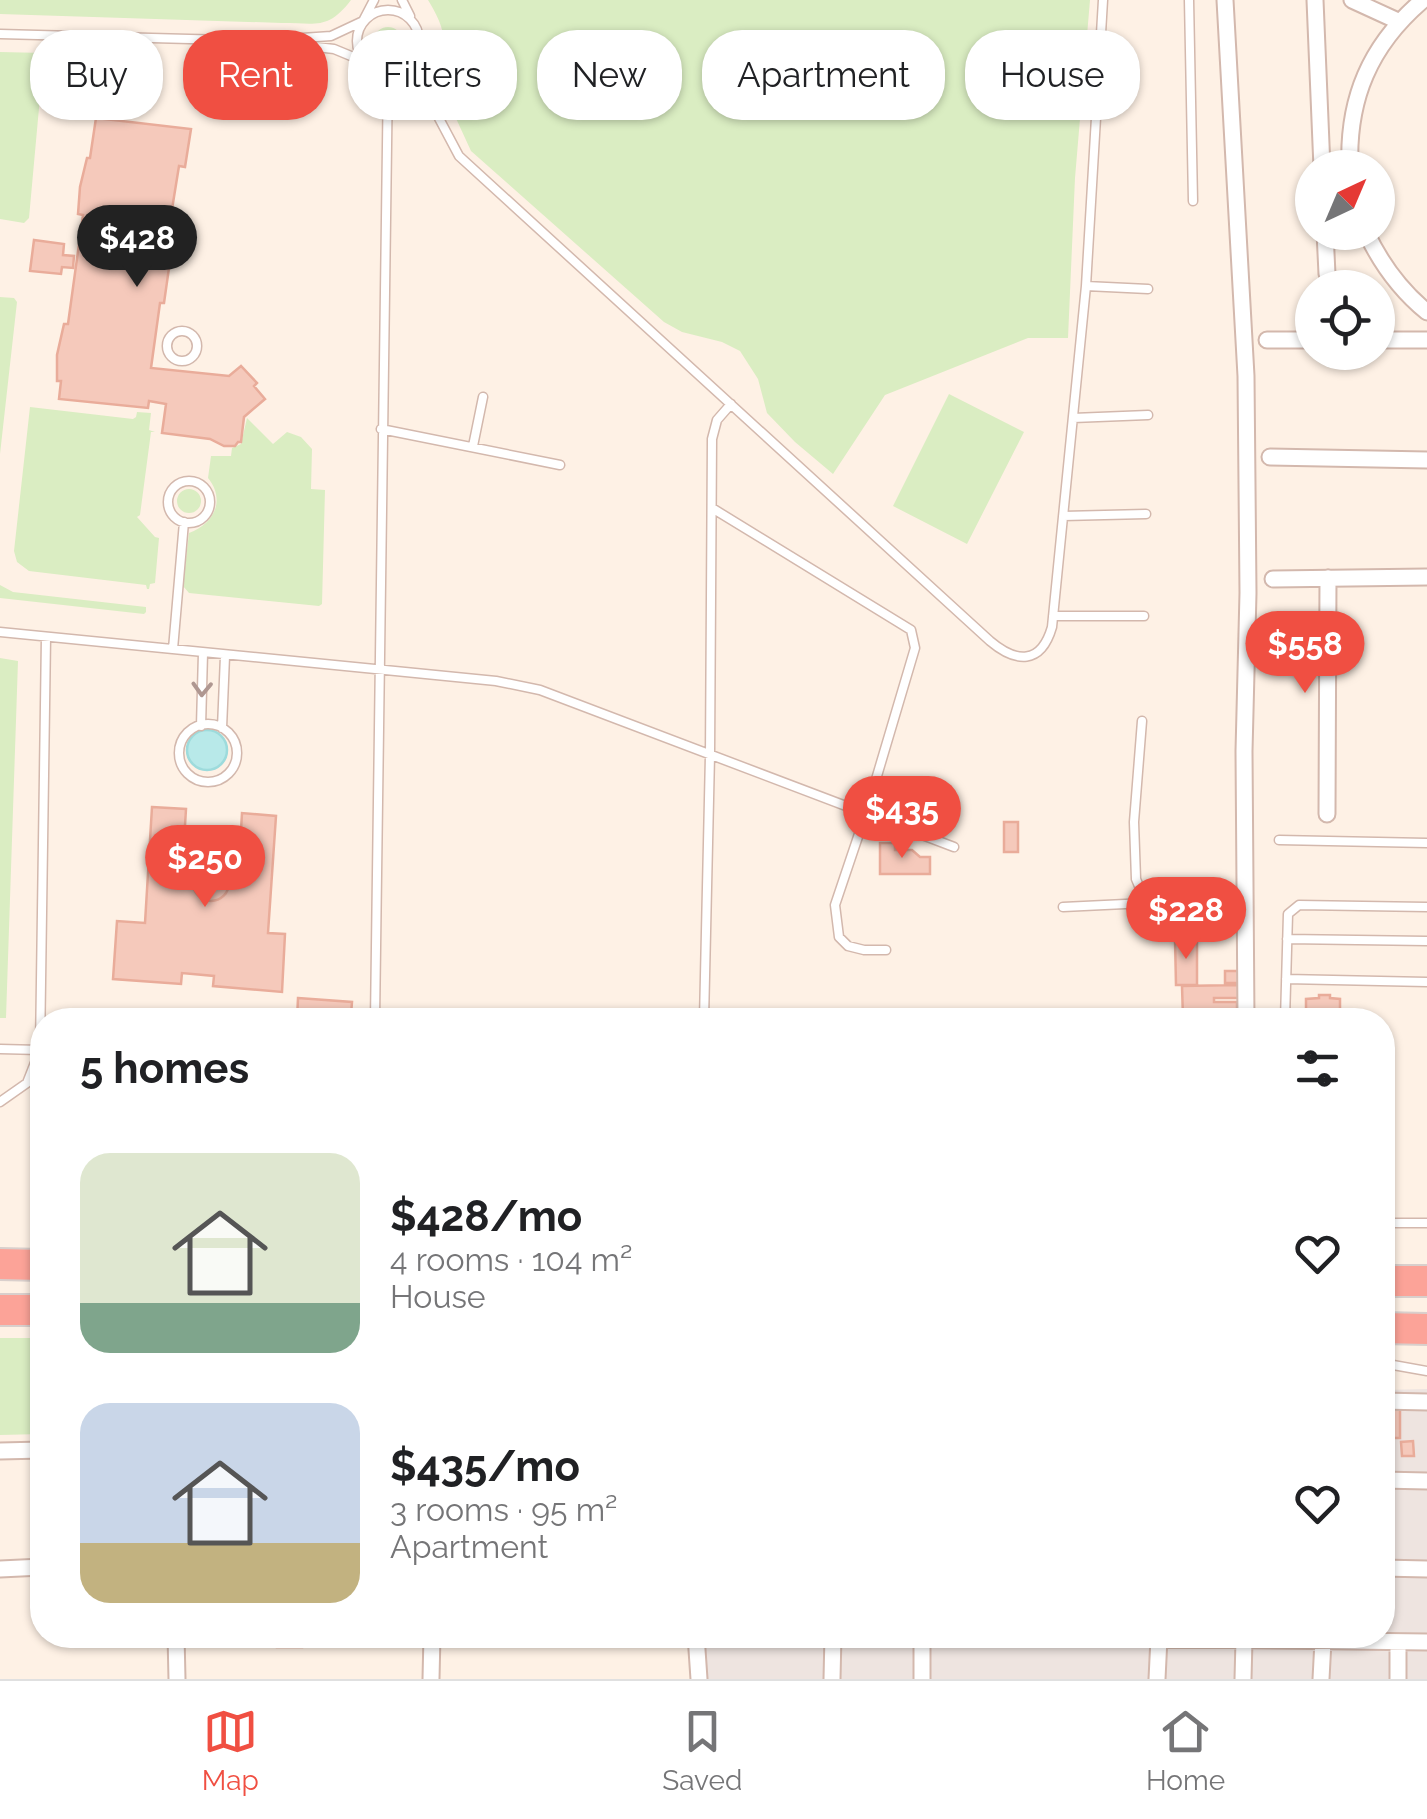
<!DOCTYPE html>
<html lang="en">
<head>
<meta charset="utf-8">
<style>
	body { margin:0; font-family:Raleway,sans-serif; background:#f2f2f2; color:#202124; height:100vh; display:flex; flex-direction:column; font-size:38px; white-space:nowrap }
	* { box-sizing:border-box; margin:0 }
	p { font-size:32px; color:#757577 }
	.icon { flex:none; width:55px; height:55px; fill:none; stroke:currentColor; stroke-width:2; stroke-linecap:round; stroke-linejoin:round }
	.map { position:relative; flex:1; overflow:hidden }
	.panel { position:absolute; left:30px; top:1008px; width:1365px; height:640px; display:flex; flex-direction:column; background:#fff; border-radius:40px; box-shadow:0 2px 8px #0004 }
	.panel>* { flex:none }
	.banner { position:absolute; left:30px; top:30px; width:1368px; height:90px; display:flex; gap:20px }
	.needle { width:65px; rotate:44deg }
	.tools { position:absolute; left:1295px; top:150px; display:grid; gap:20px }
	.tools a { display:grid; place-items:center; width:100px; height:100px; border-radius:50%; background:#fff; box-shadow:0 2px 8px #0004; font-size:50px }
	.price { position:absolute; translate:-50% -85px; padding:0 22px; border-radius:35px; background:#f04f42; color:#fff; font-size:32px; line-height:65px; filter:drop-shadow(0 2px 5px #0008) }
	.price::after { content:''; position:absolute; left:50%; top:60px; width:30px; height:22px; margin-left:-15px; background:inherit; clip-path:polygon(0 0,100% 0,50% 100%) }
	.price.active { background:#222; color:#fff }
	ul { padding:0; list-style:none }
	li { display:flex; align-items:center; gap:30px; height:250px; padding:0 50px }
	li span { display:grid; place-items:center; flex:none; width:280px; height:200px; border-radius:30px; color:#555 }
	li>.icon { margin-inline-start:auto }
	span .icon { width:120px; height:120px; fill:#fffc; stroke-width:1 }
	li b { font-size:42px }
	h2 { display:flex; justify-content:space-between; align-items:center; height:120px; padding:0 50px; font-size:42px }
	.pill { padding:0 35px; border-radius:40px; background:#fff; box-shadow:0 2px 8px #0004; font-size:35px; line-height:90px }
	.pill.active { background:#f04f42; color:#fff }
	.dock { display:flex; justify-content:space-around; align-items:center; height:140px; border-top:2px solid #e0e0e0; background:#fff; font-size:28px; color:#757577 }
	.dock a { display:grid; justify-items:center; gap:5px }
	.dock .active { color:#f04f42 }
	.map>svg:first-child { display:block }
</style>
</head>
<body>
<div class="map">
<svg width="1427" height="1679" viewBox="0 0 1427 1679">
	<rect width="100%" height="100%" fill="#fef1e5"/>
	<path fill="#eee4e0" d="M1427 1389V1679H696V1635H1382L1383 1390Z"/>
	<path fill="#daedc2" d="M0 0H351C328 30 317 23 282 23L0 14Z
		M428 0H1090L1075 178 1068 338H1028L885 395 833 474 795 442 767 413 758 379 740 351 722 342 682 332 664 322 471 151 437 77C437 66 441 61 443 51 447 33 437 15 428 0Z
		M374 41a14 14 0 1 1 28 0a14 14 0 1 1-28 0Z
		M0 52 44 53 29 218 24 223 0 219Z
		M0 297 14 298 17 302 0 454Z
		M949 394 1024 432 967 544 893 506Z
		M30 407 133 419 136 417 137 412 151 413 149 430 155 432H151L140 515 137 517 155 537 159 538 155 583 150 584 149 589H147L146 585 29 571 17 562 14 551Z
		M247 418 273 444 287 432 301 437 312 449 311 489 325 490 322 604 319 606 189 593 183 586 189 533C214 524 226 500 208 478L211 456H231L232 448 241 444Z
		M177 501a12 12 0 1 1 24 0a12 12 0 1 1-24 0Z
		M0 585 13 592 146 607V612L144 614 0 598Z
		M0 658 18 661 6 1018H0Z
		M0 1338H42V1434L0 1435Z"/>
	<path fill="#b8e9e9" stroke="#9ddbdc" stroke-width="2.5" d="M187 750a20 20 0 1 1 40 0a20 20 0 1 1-40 0Z"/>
	<path fill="#f5c9bb" stroke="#e9ac9a" stroke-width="2.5" d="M378 102 411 103V112L378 113Z
		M96 118 191 129 185 167 179 166 167 240H173L164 303H160L151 368 229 376 241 366 257 383 254 386 265 399 244 417 241 442H238L235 446H224L210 439 162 433 166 404 149 401 148 408 59 399 61 381H57V355L64 324H68L83 215 78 214 80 187 87 158H90Z
		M34 240 64 244 63 255 74 256 73 268 62 267 61 274 30 271Z
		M152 807 186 809 184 842 240 848 242 813 276 816 268 933 285 934 282 992 213 986 214 976 182 973 181 984 113 979 117 921 145 923Z
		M1004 822H1018V852H1004Z
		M880 843H895V850H912L920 857H930V874H880Z
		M193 883a18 18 0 1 1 36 0a18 18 0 1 1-36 0Z
		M1237 907 1238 921 1205 922V908Z
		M1175 909H1199V936H1175Z
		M1175 939H1197V985H1176Z
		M1225 971H1240V983H1225Z
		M1238 985 1239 998H1214V1002H1237V1017L1183 1018 1182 986Z
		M1319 995H1330V998L1340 999V1020H1306V999L1319 998Z
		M298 998 352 1002 351 1015 342 1014V1020H297Z
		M1382 1404H1400V1438H1382Z
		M1413 1441 1414 1456H1402L1401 1442Z
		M277 1635H302V1647H277Z
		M405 1635H426V1641L405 1642Z"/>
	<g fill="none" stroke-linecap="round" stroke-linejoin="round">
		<defs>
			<path id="lane" d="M402 0 410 16
				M1189 0 1193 201
				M357 41a31 31 0 1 1 62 0a31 31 0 1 1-62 0Z
				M0 34 264 41 334 49 363 61
				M273 40 331 36 363 21 374 0
				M424 90 459 156 990 641C1016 663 1041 665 1052 627L1086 286 1103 0
				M1086 286 1148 289
				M167 346a15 15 0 1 1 30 0a15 15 0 1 1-30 0Z
				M1073 418 1148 415
				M381 429 560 465
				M473 446 483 397
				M168 502a21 21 0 1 1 42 0a21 21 0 1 1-42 0Z
				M712 508 911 630 915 648 866 813 835 905 839 937 848 946 864 950H886
				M1063 516 1146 514
				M1053 616H1144
				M0 632 496 681 540 690 954 847
				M173 649 184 522
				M1142 721 1134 822 1136 879 1146 903 1245 902
				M179 753a29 29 0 1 1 58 0a29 29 0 1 1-58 0Z
				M201 726 203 653
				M222 728 225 656
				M1279 840 1427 843
				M1063 907 1146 903
				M1287 939 1427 941
				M1286 979 1427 982
				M375 1020C380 704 381 388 388 73
				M704 1020 710 755 712 439 717 420 731 404
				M1285 1020 1288 914 1299 905 1427 907
				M0 1049 40 1050 27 1083 0 1102
				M42 1050H40L46 637
				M1382 1223H1427
				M1382 1363 1427 1371"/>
			<path id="street" d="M1225 0 1246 376 1248 593 1244 751 1246 1020
				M1315 0 1322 168
				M1352 0 1400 22
				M1350 168C1347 99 1370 45 1423 0
				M1325 232 1327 274
				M1366 232C1381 264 1400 290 1427 312
				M1267 340H1312
				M1378 340H1427
				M1270 457 1427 460
				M1273 579 1427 577
				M1327 814 1328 578
				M1382 1401 1427 1402
				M0 1451 42 1450
				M1382 1480 1427 1481
				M1382 1568 1427 1569
				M0 1569 42 1567
				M176 1635 177 1679
				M696 1635 699 1679
				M890 1635 1427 1642
				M431 1679 432 1635
				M832 1679 833 1635
				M922 1679V1636
				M1157 1679 1159 1638
				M1243 1679 1244 1640
				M1321 1679 1323 1641
				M1398 1679V1642"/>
			<path id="highway" d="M0 1264 42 1265
				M1382 1281H1427
				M0 1310H42
				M1382 1328 1427 1329"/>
		</defs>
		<use href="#lane" stroke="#d3b8ad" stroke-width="11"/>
		<use href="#street" stroke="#d3b8ad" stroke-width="19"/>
		<use href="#highway" stroke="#d9cfcc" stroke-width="34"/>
		<use href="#lane" stroke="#fff" stroke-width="8"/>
		<use href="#street" stroke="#fff" stroke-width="15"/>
		<use href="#highway" stroke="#fca398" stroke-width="30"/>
	</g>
	<defs><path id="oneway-chevron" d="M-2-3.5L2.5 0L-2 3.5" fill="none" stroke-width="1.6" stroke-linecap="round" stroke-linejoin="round" transform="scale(2.5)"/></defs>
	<use stroke="#af9791" href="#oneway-chevron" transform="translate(202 689) rotate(92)"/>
</svg>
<div class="tools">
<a><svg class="needle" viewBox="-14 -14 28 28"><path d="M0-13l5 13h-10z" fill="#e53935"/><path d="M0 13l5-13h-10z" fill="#757577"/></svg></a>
<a><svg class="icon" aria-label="locate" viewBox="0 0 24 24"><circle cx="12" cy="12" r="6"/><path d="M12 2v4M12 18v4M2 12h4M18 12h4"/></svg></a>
</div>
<b class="price active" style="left:137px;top:290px">$428</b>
<b class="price" style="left:1305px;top:696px">$558</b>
<b class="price" style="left:902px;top:861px">$435</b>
<b class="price" style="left:205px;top:910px">$250</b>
<b class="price" style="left:1186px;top:962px">$228</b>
<div class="banner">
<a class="pill">Buy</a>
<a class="pill active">Rent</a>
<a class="pill">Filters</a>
<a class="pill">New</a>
<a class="pill">Apartment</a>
<a class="pill">House</a>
</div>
<section class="panel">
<h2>5 homes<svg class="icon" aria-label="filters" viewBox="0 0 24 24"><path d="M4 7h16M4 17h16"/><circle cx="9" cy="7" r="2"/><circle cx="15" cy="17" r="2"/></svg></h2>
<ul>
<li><span style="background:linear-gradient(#dfe7d0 75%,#7fa58c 0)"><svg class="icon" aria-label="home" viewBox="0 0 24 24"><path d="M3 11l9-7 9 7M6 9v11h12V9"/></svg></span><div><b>$428/mo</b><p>4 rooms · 104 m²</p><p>House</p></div><svg class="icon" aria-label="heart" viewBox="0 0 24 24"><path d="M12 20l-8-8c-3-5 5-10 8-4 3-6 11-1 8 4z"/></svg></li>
<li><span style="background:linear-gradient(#c9d6e8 70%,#c2b280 0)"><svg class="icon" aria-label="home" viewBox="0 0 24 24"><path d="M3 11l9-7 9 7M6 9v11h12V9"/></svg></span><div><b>$435/mo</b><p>3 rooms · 95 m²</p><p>Apartment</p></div><svg class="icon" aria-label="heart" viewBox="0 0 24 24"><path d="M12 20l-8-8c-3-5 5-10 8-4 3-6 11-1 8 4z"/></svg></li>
</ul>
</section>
</div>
<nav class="dock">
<a class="active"><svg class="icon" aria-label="map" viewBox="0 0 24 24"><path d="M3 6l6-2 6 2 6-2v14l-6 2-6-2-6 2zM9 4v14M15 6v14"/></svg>Map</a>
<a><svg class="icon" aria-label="saved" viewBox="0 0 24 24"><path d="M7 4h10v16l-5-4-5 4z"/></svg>Saved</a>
<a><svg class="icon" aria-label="home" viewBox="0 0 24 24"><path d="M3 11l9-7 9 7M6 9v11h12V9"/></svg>Home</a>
</nav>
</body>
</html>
